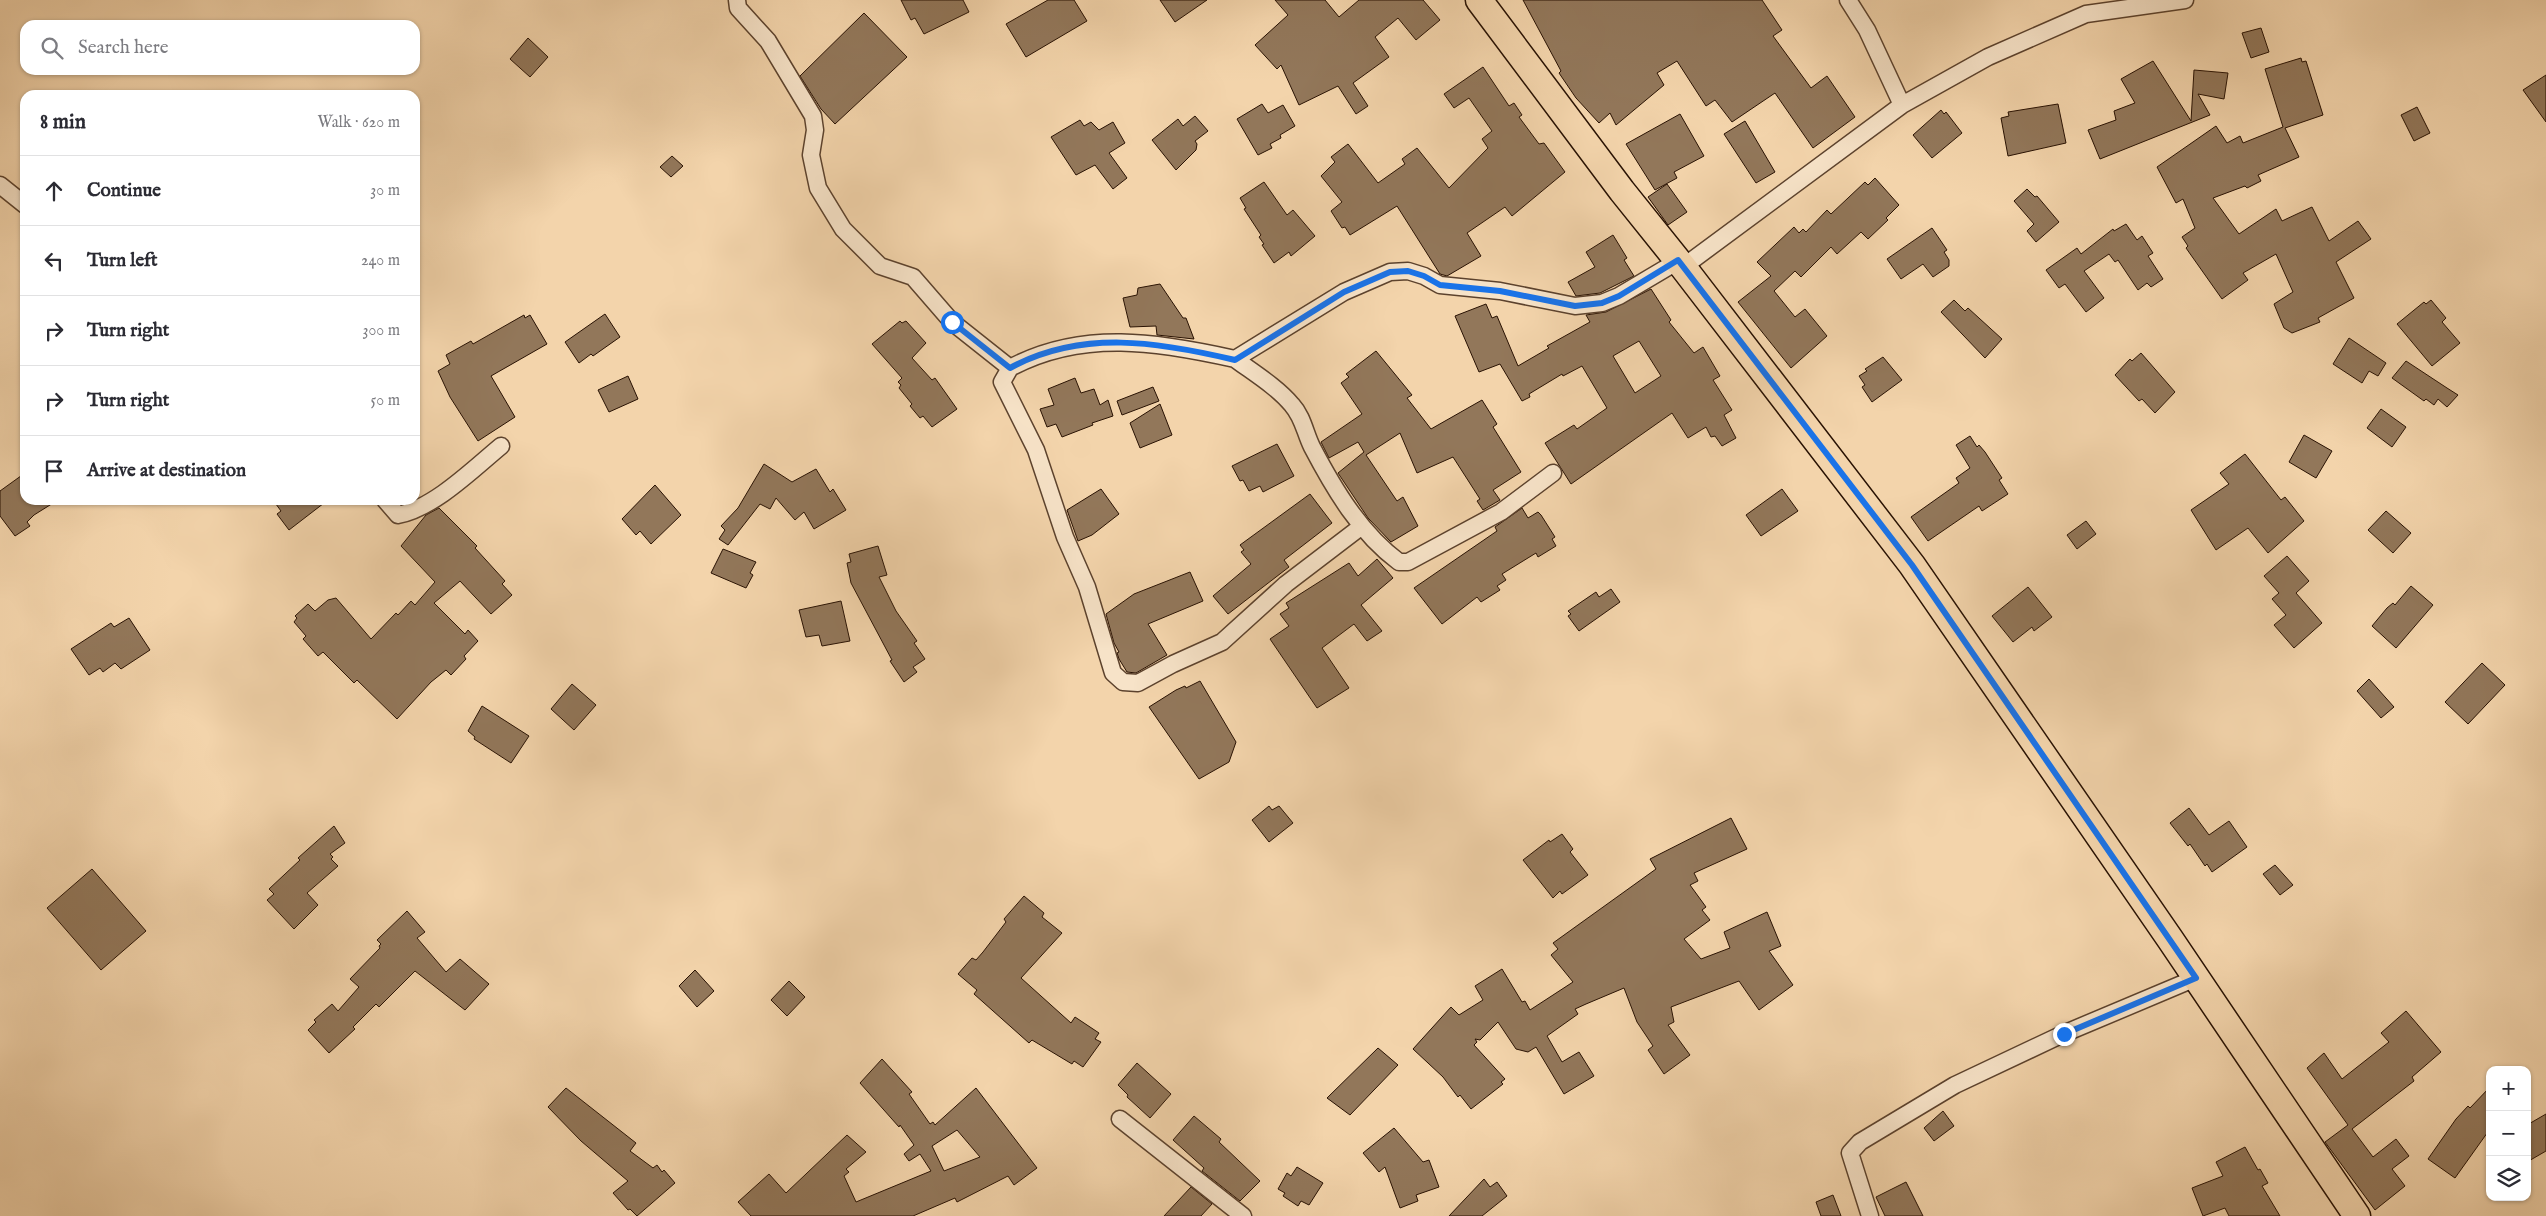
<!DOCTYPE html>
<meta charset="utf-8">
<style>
:root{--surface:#fff;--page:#f7f7f7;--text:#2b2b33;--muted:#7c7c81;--line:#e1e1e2}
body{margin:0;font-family:"IM FELL English",serif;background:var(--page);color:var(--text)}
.controls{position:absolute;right:15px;bottom:15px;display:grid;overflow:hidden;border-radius:10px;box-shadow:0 1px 4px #0004}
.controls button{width:45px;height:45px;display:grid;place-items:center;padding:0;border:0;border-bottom:1px solid var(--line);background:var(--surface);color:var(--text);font:25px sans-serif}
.stop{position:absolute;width:15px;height:15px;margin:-11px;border:4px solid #1a73e8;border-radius:50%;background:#fff}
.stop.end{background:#1a73e8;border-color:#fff;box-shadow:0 1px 5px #0008}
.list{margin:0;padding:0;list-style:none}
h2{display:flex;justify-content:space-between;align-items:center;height:65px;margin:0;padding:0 20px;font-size:21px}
h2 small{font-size:16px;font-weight:400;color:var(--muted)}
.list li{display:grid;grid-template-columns:32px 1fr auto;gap:15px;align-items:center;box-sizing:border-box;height:70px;padding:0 20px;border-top:1px solid var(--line)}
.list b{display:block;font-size:19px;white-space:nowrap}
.list em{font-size:16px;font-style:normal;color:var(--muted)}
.icon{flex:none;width:28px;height:28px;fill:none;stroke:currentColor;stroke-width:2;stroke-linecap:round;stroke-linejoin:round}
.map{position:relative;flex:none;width:2546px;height:1216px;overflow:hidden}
.search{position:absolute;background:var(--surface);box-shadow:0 1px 4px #0004;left:20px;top:20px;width:400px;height:55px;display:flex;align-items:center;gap:12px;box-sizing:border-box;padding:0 18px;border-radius:15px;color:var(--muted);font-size:19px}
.panel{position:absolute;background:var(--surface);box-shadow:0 1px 4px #0004;left:20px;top:90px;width:400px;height:415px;border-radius:15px}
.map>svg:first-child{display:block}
</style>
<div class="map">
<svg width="2546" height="1216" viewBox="0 0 2546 1216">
<rect width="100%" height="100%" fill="#f3d4ab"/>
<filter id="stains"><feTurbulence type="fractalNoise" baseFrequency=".004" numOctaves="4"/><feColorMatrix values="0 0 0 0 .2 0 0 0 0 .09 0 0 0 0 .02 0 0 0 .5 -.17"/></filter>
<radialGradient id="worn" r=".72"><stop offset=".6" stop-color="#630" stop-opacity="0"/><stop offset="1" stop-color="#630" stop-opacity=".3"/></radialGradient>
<path fill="#92775a" stroke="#291203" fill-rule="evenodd" d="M901,0H963L969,12L924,34L915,18L911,20Z
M1048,0H1074L1087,21L1026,57L1006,24Z
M1160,0H1207L1175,22Z
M1275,0H1325L1339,17L1359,0H1423L1440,20L1416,40L1398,18L1375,37L1389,57L1353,83L1368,106L1356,114L1338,86L1299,105L1281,65L1277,69L1255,45L1288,15Z
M1523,0H1762L1782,30L1773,36L1811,88L1827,76L1855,117L1813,148L1775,93L1732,122L1715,100L1706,106L1677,61L1657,73L1664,85L1616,125L1610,113L1599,123L1576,98L1559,73L1561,71Z
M864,13L907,57L835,124L821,109L800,76Z
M2261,28L2269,52L2251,58L2242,33Z
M528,38L548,57L530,77L510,59Z
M2301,58L2302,62L2306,61L2323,115L2285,128L2299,157L2258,175L2261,181L2247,188L2245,186L2213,198L2239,234L2276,209L2282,221L2312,207L2329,241L2358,221L2371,239L2336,262L2354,298L2318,318L2320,322L2292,333L2284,328L2274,304L2293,292L2276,254L2243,273L2248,280L2222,299L2186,248L2188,246L2182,237L2195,228L2183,199L2176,203L2157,167L2216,126L2227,143L2240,136L2243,143L2283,127L2265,69Z
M2153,61L2191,121L2194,70L2228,73L2224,99L2198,94L2210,115L2100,159L2088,130L2116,120L2114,111L2135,103L2121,79Z
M1483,67L1509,106L1514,103L1522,115L1519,117L1539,144L1544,143L1565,172L1512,216L1505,207L1467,233L1481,256L1447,276L1440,274L1397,206L1350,235L1345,227L1342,228L1331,211L1342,202L1321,176L1335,162L1331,157L1348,144L1378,183L1405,164L1402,159L1417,148L1449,188L1488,148L1482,139L1492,131L1469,98L1454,108L1444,94Z
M2546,75V122L2523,90Z
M1262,104L1268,113L1283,105L1295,126L1280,135L1281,138L1270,144L1272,148L1258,155L1237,119Z
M2058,104L2066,143L2008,156L2001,118L2009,116L2008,112Z
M2417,107L2430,133L2414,141L2401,115Z
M1941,110L1944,114L1946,112L1962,133L1932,158L1913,135Z
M1680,114L1704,156L1674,172L1677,178L1655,190L1626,144Z
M1195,116L1208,131L1195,141L1197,144L1196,150L1176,170L1152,140L1178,119L1183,126Z
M1080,120L1084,126L1091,122L1099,130L1113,122L1125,143L1109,153L1127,178L1113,189L1095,165L1076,175L1051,137Z
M1745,121L1775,172L1756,183L1724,134Z
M672,156L683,166L671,177L660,167Z
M1875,178L1899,205L1886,218L1888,220L1868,239L1861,232L1837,254L1831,247L1801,277L1795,271L1774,291L1795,317L1805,309L1827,336L1791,368L1738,302L1771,276L1757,262L1794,227L1799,233L1803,229L1806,232L1827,210L1831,214L1865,182L1868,185Z
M1264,182L1287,215L1293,210L1315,236L1291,256L1289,252L1274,263L1262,245L1264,244L1259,237L1261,235L1244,209L1246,208L1240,198Z
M1667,184L1687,212L1668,225L1648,197Z
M2027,189L2035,197L2037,196L2059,222L2036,242L2027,231L2034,224L2014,201Z
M2126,224L2137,240L2142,236L2153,253L2148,256L2163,279L2151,287L2147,283L2138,290L2118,260L2115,262L2109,254L2084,271L2104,298L2086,312L2065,284L2059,288L2046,270L2077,248L2081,254L2113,229L2114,231Z
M1932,228L1947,250L1944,252L1949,260V266L1933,277L1923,264L1901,279L1887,259Z
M1613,235L1627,258L1624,260L1634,276L1600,293L1576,296L1568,282L1595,267L1586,252Z
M1160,284L1183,318H1186L1194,339L1157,335L1156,326L1130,327L1123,298L1137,295L1138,288Z
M1651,289L1671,320L1669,322L1694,353L1703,347L1720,376L1713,380L1732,410L1724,415L1736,438L1722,446L1715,436L1711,437L1706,427L1688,438L1672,413L1571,484L1545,443L1574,425L1577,429L1607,408L1582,366L1563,376L1562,374L1529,394L1530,397L1522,401L1500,364L1479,372L1455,316L1486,304L1492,318L1497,316L1518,366L1549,348L1547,346L1590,322L1586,315L1606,312ZM1639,341L1661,376L1635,393L1613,356Z
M1954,300L1965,311L1968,308L2002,339L1985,358L1941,312Z
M2431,300L2446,318L2442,322L2460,343L2432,366L2397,324L2424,302L2426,304Z
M605,314L620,337L593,356L591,354L579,363L565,342Z
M524,315L525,318L530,315L547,344L491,376L515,417L478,441L450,397L438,371L450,364L446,355L471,341L473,344Z
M900,321L902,323L906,321L926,343L912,358L932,380L935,378L957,409L932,427L923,416L920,418L910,406L912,404L899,388L901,385L898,382L902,378L872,344Z
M2349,338L2386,363L2378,376L2369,371L2362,383L2333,364Z
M1376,351L1412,395L1407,398L1431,429L1482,400L1497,424L1493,427L1521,472L1493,490L1500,500L1483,510L1477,501L1480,499L1453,457L1417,473L1400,433L1366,455L1397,501L1403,497L1418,526L1391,542L1368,518L1338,473L1364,452L1358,442L1329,458L1321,442L1362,414L1341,383L1349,377L1346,374Z
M2141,353L2175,392L2155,413L2142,399L2139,401L2115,375L2130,359L2132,361Z
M1883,357L1902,380L1872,402L1862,387L1865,385L1859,376L1867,371L1865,369Z
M2406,361L2447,388L2458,395L2447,407L2438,399L2434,405L2426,399L2424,401L2392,378Z
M628,376L638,399L609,412L598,390Z
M1075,378L1081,393L1094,389L1100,405L1108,400L1113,416L1092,423L1093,425L1062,437L1056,424L1047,427L1040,409L1054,405L1048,389Z
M1153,387L1159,401L1122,415L1117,401Z
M1160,404L1172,435L1140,448L1130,423Z
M2381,409L2406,427L2392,447L2367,428Z
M2304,435L2332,451L2316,478L2289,462Z
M1970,436L1977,447L1979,445L1985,452L2002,478L1999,480L2008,494L1982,511L1979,506L1928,541L1911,517L1959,483L1956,478L1970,468L1956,445Z
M1277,444L1294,476L1263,492L1260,486L1249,491L1243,480L1240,481L1232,466Z
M2245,454L2281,500L2285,497L2304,521L2268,553L2248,528L2216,550L2191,510L2229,484L2220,473Z
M764,464L792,482L816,469L830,492L833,489L846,510L814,529L804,512L795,520L776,498L770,509L760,504L728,545L719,539L725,530L721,526L738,508Z
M25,473V500H58L34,515L27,522L30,526L15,536L0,516V491Z
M655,485L681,515L651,544L640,531L636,535L622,519Z
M1101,489L1119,514L1092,535L1078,541L1067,510Z
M1782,489L1798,511L1761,536L1746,515Z
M1310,494L1332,523L1284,560L1289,567L1228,614L1213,596L1251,564L1241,552L1244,550L1240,545Z
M273,500H328L289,530L277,514L281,511Z
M439,508L477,546L475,548L505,581L502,584L512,595L491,614L460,581L434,603L465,634L468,630L478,641L464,656L466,659L451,675L446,670L431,682L397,719L357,680L354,683L323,652L318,656L303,639L306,636L294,622L297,618L295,616L308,604L315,611L328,600L336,598L371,639L396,613L398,615L411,601L415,605L435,582L401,546L426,515Z
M1522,508L1528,518L1538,512L1541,515L1555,537L1552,539L1556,546L1538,557L1536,553L1502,574L1506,580L1497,586L1500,590L1481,602L1477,597L1442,624L1414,588L1497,531L1495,527Z
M2386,511L2411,533L2393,553L2368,530Z
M2086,521L2096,534L2077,549L2067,535Z
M878,546L887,575L879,577L896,611L917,641L914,643L925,659L913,667L917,672L904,682L890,661L892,660L851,583L847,563L851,562L849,554Z
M723,549L756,562L750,573L753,575L746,588L711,573Z
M2287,556L2309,581L2296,593L2322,623L2294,648L2274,625L2286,615L2272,599L2279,593L2264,576Z
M1377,559L1393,578L1361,605L1382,631L1367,641L1354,624L1322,648L1349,688L1317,708L1270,639L1289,626L1280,614L1289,608L1286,603L1349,563L1358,576Z
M1190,572L1203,601L1148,624L1167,655L1136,673L1127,672L1119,659L1117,653L1119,652L1114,643L1106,614L1134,594Z
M2411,586L2433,605L2396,648L2372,626L2387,608L2393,603L2395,605Z
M2028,587L2052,617L2034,631L2032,627L2013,642L1992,616Z
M1611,589L1620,602L1579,631L1568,616L1571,614L1568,611L1596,592L1599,597Z
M841,601L850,641L822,646L819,635L806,637L799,610Z
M129,618L150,650L121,669L115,663L103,672L100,668L89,675L71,649L111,623L114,627Z
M2482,663L2505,685L2468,724L2445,702Z
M2369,679L2394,707L2381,718L2357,691Z
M1200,681L1236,742L1229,762L1199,779L1149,707L1176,690L1185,686L1186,688Z
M572,684L596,705L574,730L551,709Z
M482,706L529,736L511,763L474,739L475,737L468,731Z
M1269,806L1272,810L1279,806L1293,823L1269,842L1252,820Z
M2189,808L2209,835L2229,821L2247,847L2212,872L2207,864L2205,866L2190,844L2188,846L2170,823Z
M1731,818L1747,849L1694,873L1698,881L1690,885L1706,907L1702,910L1710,920L1684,939L1701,959L1730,948L1724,932L1767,912L1781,946L1769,951L1793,985L1759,1010L1739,981L1671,1007L1674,1022L1668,1025L1690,1055L1664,1074L1648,1050L1653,1046L1637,1022L1624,988L1586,1004L1575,1009L1578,1014L1547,1036L1562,1062L1579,1052L1594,1076L1564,1094L1536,1047L1528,1052L1516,1049L1498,1022L1480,1040L1475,1039L1477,1042L1474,1045L1505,1079L1501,1082L1503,1084L1471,1109L1460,1095L1458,1097L1443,1077L1413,1049L1451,1007L1459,1015L1483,1000L1475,986L1502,969L1522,1002L1525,1001L1530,1010L1573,982L1551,955L1558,949L1553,943L1656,869L1650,859Z
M334,826L345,843L330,854L333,857L331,859L338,866L307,893L318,905L294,929L267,900L274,894L269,889L300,860L298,858Z
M1562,834L1573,849L1570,852L1588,875L1562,894L1560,891L1553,898L1523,860L1549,840L1550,842Z
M2275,865L2293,885L2280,895L2263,874Z
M92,869L146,931L101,970L47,908Z
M1024,896L1044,913L1042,917L1062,933L1021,978L1071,1023L1075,1017L1099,1033L1095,1039L1101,1042L1083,1067L1074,1061L1072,1064L1032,1040L1029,1043L974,994L977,990L958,974L972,958L976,960L983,952L1006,922L1004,919Z
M407,911L425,932L417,938L446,972L460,959L489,984L465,1010L415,971L379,1007L376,1004L353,1027L355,1029L329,1053L308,1030L316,1022L314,1020L332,1004L338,1011L359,987L350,979L380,948L379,946L381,944L377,940Z
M695,970L714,991L697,1007L679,986Z
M789,981L805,997L787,1016L771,1000Z
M2406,1011L2441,1052L2412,1077L2414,1081L2352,1129L2373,1157L2396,1139L2409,1156L2392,1169L2405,1186L2375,1210L2325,1142L2348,1125L2307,1068L2324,1053L2342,1079L2389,1042L2381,1033Z
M1378,1048L1398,1065L1350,1115L1327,1098Z
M882,1059L912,1092L909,1094L930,1124L933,1122L935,1125L976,1088L1037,1168L1014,1185L1008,1176L957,1202L955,1198L913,1216H751L738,1202L769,1174L786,1193L847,1135L866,1152L846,1169L849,1172L844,1176L856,1202L931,1171L920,1154L909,1161L904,1154L914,1145L900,1125L899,1127L860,1083ZM957,1130L980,1157L944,1171L932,1146Z
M1137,1063L1171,1094L1150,1118L1127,1097L1128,1095L1118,1085Z
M2490,1087V1129L2455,1178L2428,1159L2456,1119L2468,1106L2470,1108Z
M566,1088L636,1143L630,1151L653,1168L657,1165L662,1172L664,1170L675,1183L637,1216L630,1209L628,1210L613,1193L628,1181L581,1141L548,1107Z
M1943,1111L1954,1126L1934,1141L1924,1128Z
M2546,1114V1151L2527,1162V1125Z
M1194,1116L1221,1139L1219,1142L1260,1181L1240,1201L1202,1171L1204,1168L1173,1140Z
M1394,1128L1423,1162L1429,1160L1439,1187L1416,1195L1418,1201L1400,1208L1385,1167L1379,1172L1363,1153Z
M2245,1147L2258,1170L2260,1169L2268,1183L2262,1186L2280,1216H2229L2225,1208L2203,1216L2192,1188L2223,1176L2216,1162Z
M1297,1167L1323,1183L1309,1205L1301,1201L1298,1206L1283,1196L1285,1193L1278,1189L1287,1173L1291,1176Z
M1484,1179L1490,1187L1497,1182L1507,1196L1482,1216H1449Z
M1906,1182L1923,1216H1885L1876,1197Z
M1191,1187L1212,1204L1201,1216H1164Z
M1833,1195L1841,1216H1821L1816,1202Z"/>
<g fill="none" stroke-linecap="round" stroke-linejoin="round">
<g stroke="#5c422d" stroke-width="19">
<path id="minor" d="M737,0L738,8L768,41L813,116L815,130L811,155L818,188L843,229L880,266L913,277L952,322L1010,368C1082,329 1159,342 1235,359L1344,292L1390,272L1408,271L1424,276L1440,285L1500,291L1575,306L1602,303L1619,296L1678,261
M1848,0L1867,30L1902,105
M0,185L25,205
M1683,267L1902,105L1988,57L2086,14L2185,0
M1235,359C1254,373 1277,387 1292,405C1303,417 1305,433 1312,447C1334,489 1360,533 1399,562H1408L1501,512L1553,473
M1010,368L1002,382L1036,450L1065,537L1087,587L1113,673L1123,682L1138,683L1173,664L1222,642L1286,584L1362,526
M385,500L398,515C434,508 472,470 501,446
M1120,1119L1243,1216
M1870,1216L1850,1153L1860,1142L1955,1085L2063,1034L2196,978"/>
</g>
<g stroke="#291203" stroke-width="29">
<path id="primary" d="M1479,0L1622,191L1683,267L1912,565L2170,939L2357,1216"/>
</g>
<use href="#minor" stroke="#f7e3c8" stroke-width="16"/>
<use href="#primary" stroke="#f3d4ab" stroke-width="26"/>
</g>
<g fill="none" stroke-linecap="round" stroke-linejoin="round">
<path stroke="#1a73e8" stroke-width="6" d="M952,322L1010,368C1082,329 1159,342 1235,360L1344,292L1390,272L1408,271L1424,276L1440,285L1500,291L1575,306L1602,303L1619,296L1678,260L1912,565L2196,978L2064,1034"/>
</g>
<rect width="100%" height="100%" filter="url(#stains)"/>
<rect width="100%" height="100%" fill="url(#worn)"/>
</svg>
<div class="controls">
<button>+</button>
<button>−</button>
<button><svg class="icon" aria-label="layers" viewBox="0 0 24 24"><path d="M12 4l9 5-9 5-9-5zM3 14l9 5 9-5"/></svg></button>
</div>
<div class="stop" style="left:952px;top:322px"></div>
<div class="stop end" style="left:2064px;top:1034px"></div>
<div class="search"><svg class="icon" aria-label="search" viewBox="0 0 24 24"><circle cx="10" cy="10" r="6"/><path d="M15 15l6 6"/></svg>Search here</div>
<section class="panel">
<h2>8 min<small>Walk · 620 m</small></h2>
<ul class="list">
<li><svg class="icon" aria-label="ahead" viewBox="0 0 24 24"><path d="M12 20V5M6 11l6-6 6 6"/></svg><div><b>Continue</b></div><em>30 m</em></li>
<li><svg class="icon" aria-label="left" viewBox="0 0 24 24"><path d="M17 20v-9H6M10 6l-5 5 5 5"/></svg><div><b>Turn left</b></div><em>240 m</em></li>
<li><svg class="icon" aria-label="right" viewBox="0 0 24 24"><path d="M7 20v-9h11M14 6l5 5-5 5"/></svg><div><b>Turn right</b></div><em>300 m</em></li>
<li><svg class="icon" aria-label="right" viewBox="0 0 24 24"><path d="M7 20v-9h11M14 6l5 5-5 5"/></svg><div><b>Turn right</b></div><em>50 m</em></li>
<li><svg class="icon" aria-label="arrive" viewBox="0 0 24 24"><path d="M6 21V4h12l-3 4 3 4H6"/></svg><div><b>Arrive at destination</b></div></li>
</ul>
</section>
</div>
